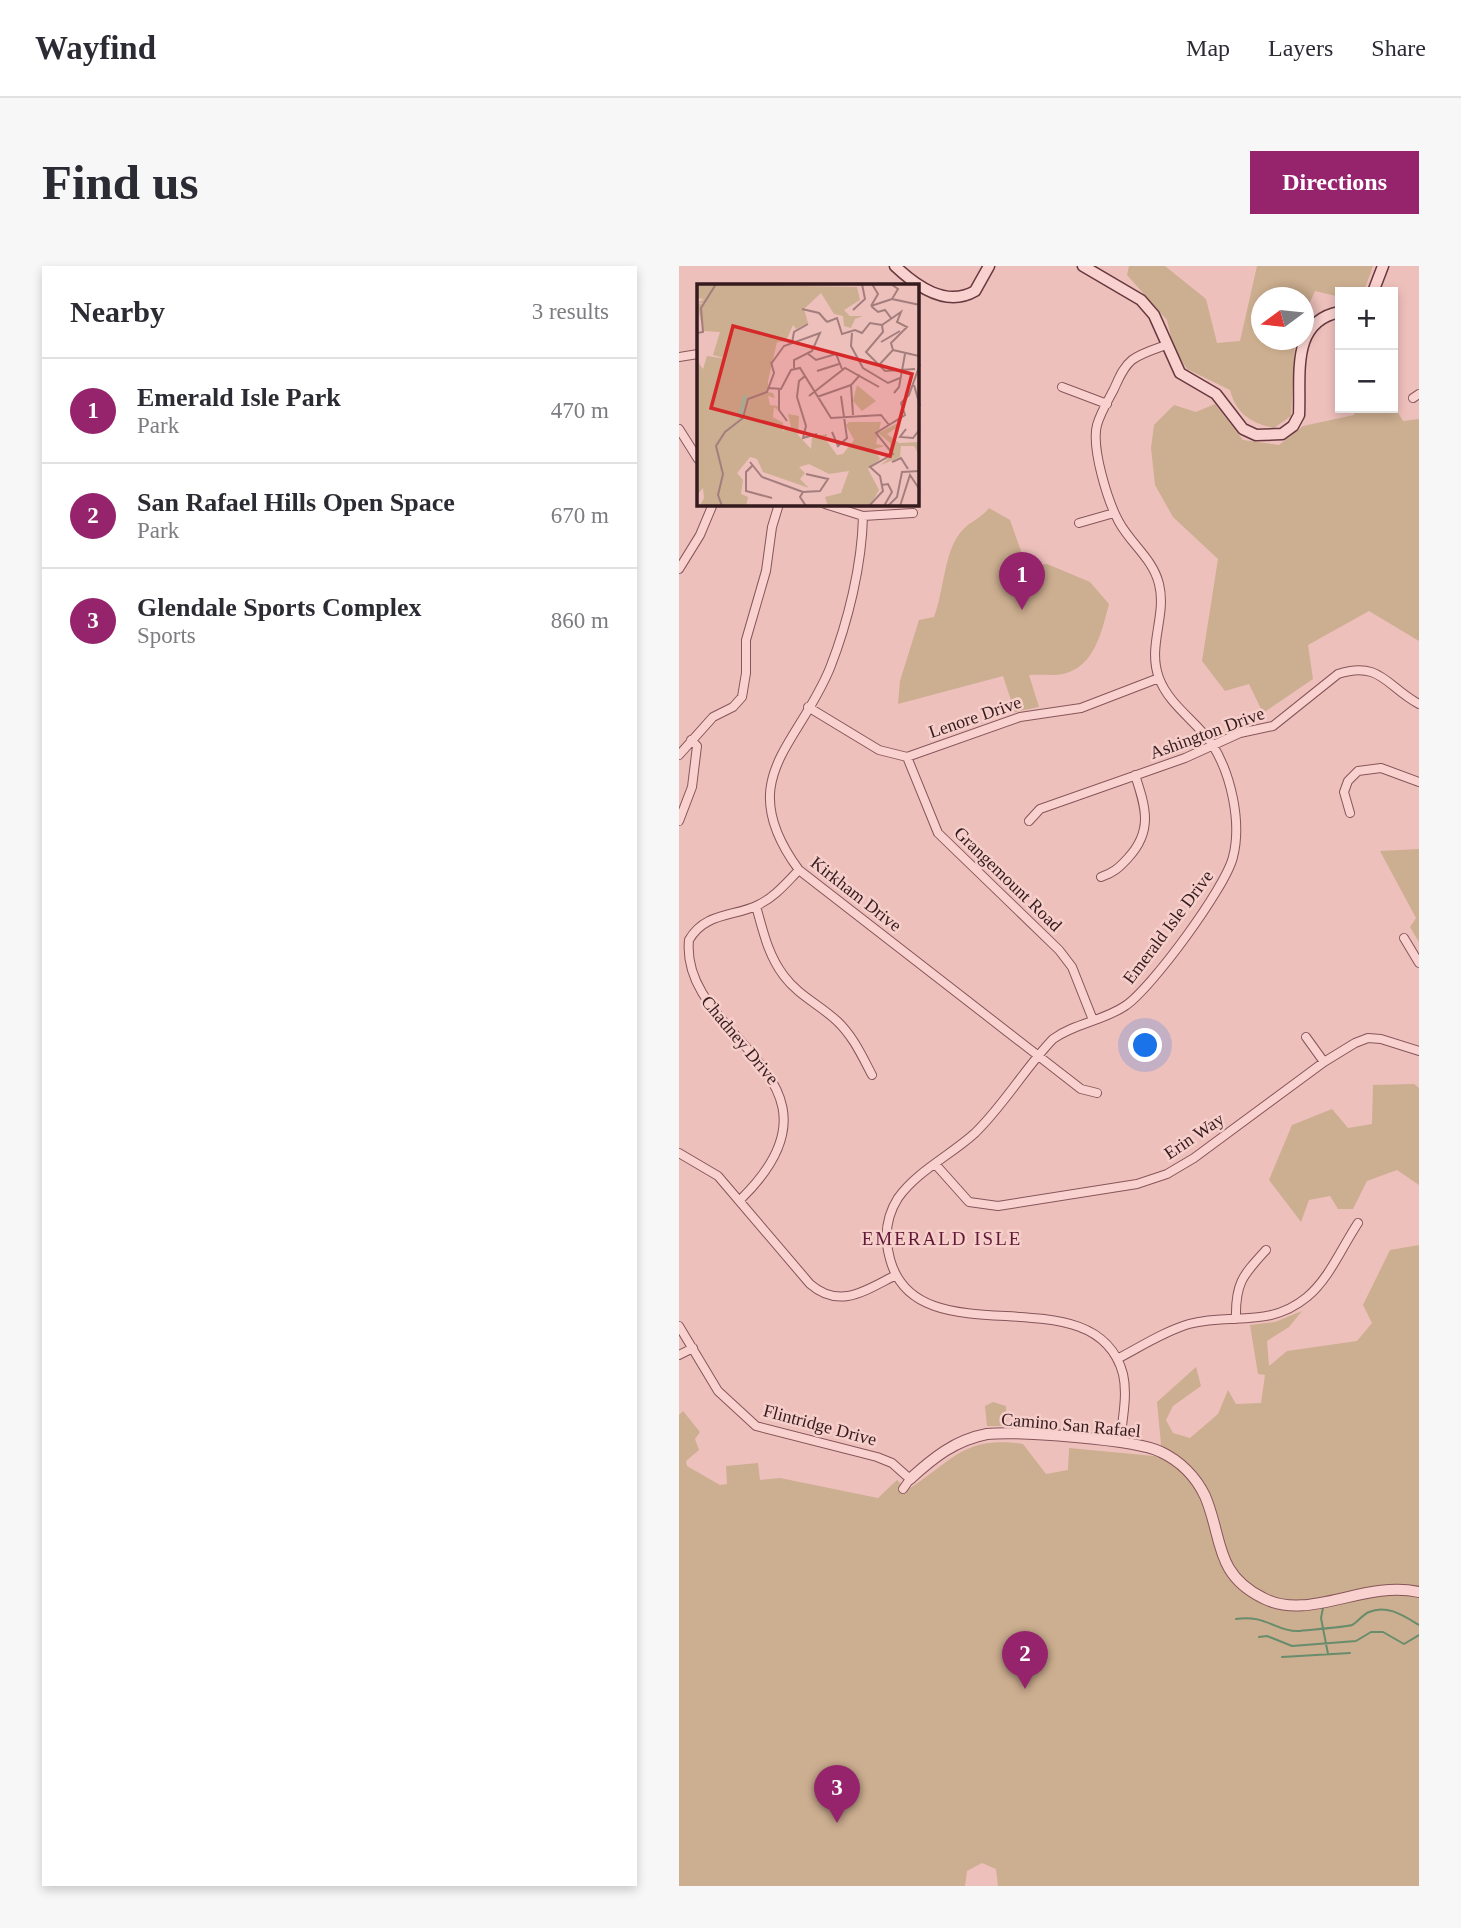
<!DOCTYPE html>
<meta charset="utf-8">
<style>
:root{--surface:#fff;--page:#f7f7f7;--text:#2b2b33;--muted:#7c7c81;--line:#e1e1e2;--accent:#96246c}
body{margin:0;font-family:"Times New Roman",serif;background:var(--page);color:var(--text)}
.controls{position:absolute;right:21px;top:21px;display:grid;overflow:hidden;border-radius:0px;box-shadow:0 4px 10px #0003}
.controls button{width:63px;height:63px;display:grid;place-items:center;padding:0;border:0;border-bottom:2px solid var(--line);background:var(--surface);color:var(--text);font:35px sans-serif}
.compass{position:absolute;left:572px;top:21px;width:63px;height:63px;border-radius:50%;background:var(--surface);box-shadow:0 4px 10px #0003;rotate:255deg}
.you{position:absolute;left:467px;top:780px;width:24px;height:24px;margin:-18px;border:5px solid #fff;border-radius:50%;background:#1a73e8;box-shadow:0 0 0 10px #1a73e833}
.badge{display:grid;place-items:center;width:46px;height:46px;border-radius:50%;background:var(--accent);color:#fff;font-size:23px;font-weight:700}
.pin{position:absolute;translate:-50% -58px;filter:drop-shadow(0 2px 4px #0008)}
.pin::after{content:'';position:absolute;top:37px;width:24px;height:21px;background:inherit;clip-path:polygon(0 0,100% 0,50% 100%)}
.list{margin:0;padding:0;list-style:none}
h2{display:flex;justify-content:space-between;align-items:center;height:91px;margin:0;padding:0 28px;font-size:30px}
h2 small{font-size:23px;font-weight:400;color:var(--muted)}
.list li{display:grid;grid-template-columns:46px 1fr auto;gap:21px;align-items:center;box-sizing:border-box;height:105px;padding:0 28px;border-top:2px solid var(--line)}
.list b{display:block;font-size:26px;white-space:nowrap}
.list p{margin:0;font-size:23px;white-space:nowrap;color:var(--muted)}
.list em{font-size:23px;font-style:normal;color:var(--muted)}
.map{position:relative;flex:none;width:740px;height:1620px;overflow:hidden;border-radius:0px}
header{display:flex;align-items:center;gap:42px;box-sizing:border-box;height:98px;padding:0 35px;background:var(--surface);border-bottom:2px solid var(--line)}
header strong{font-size:33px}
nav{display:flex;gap:38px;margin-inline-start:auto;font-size:24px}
.intro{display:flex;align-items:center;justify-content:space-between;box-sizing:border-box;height:168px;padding:0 42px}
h1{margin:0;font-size:49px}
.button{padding:18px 32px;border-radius:0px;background:var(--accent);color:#fff;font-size:24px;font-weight:700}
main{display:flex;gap:42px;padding:0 42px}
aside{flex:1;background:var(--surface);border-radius:0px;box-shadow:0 4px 10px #0003}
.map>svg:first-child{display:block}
</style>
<header>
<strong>Wayfind</strong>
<nav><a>Map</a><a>Layers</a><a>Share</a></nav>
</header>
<div class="intro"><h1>Find us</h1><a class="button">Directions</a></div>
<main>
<aside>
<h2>Nearby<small>3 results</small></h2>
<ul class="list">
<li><span class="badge">1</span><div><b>Emerald Isle Park</b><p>Park</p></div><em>470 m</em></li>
<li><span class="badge">2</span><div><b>San Rafael Hills Open Space</b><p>Park</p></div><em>670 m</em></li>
<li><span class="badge">3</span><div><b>Glendale Sports Complex</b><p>Sports</p></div><em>860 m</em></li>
</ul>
</aside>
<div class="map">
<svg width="740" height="1620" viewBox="0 0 740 1620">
<rect width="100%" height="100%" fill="#eec0bc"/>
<path fill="#ccae90" d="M450,0H486L527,33L538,77L561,75L578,0H694L685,25L661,26V31L636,25L625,50L624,32H582V74H616L612,150L595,162C571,157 557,147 551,124L508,103L495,83L488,54L448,9Z
M536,138L564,174L600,179L624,160L675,149V142H714V138L724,155L740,153V375L690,345L629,379L634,413L584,447L570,418L546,425L523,395L539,293L494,251L476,219L472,182L475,159L495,139L517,146Z
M310,242L331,254L347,299L368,298L411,316L430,338C423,364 416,401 384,408C373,410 361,408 350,409L360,441L336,446L324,410L219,438L221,415L240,354L255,351C265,325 265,287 281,267C289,256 303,252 310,242Z
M740,583V676L731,661L737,652L701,585Z
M735,818L740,822V919L718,904L688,915L674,943H659L651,930L630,934L622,956L590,914L613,859L653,843L669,862L693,858L694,819Z
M740,979V1620H319L317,1603L303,1597L288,1605L286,1620H0V1149L4,1145L21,1166L16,1173L20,1184L7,1195L8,1200L41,1219L48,1218L47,1200L79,1197L81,1214L101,1212L199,1232L218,1214L228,1224C273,1196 284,1169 344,1178L367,1208L389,1204L390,1182L475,1190L482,1178L478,1136L517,1101L522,1120L494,1140L487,1154L494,1167L511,1172L539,1148L549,1124L557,1138L582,1137L586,1109L579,1108L571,1059L596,1056L623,1045L610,1061L588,1075L590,1100L608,1085L678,1075L693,1057L684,1039L711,984Z
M314,1136L327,1140L328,1160H308L306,1140Z"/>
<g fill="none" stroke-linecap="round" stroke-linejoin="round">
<path stroke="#688d6c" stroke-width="2" d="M644,1342L642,1352L649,1388
M557,1353C586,1348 598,1366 619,1365C627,1364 668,1361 673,1359C679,1356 683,1349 690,1346C708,1338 725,1350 740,1359
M580,1371L588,1370L613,1380L677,1375L692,1366H704L725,1378L740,1369
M603,1391L671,1387"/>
<g stroke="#86555a" stroke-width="10">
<path id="minor" d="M0,91L19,88
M383,121L428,138
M734,132L740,128
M0,163L19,193
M146,238L184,250L234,247
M184,250C183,299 169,356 151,402C118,482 53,513 120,604L402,823L418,827
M400,257L435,247
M0,303L21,269L34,238
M129,441L200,484L228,491L341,451L402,442L480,412
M0,489L34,451L54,441L63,431L67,407V374L87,305L93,261L100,238
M228,491L259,567L380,684L393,701L414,754
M671,547L665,526L669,515L679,505L702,502L740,516
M0,555L13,521L18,480L12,474
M350,555L361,543L506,492L561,467L594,460L659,408C701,394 708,421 740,438
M422,611C434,607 440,602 449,592C474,565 467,542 456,509
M77,640C84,665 89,689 105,710C119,729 141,739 158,755C174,770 183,790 193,809
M725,672L740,697
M627,771L645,796
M0,887L39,910L131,1018C161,1044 187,1024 217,1009
M257,899L290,936L319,940L458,918L488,908L515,892L645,796L676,777L689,772L702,773L740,785
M62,933C186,811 0,773 10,674C26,646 55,651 79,639C96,631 107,617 120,604
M557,1053C556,1017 564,1009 587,984
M0,1060L39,1125L77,1160L198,1191L213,1197L231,1213L224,1223
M0,1089L14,1082
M438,1093C461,1081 486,1065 510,1058C553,1046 589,1063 628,1031C650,1013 663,981 679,957
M441,1176C443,1155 449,1129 444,1108C416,1004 238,1096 211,993C205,972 207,951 219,932C238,905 272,889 296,867C325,839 346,802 374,773C396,757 424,755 446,740C472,723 547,621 554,591C563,556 552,508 533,478C517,455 490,439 480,412C468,380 488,350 480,318C474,293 452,278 440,256C429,236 412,182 418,159C421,148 428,136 434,125C439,115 443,102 453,94C462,87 476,83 487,79"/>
</g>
<g stroke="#86555a" stroke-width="12">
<path id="tertiary" d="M231,1213C254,1192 276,1174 308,1168C337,1165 457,1173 482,1186C501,1195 517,1211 526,1230C544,1272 535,1308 584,1332C630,1356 684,1314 740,1326"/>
</g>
<g stroke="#67393f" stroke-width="13">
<path id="secondary" d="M216,0C237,20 267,42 296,25L310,0
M404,0L462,34L475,49L501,107L537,128L564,163L577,169L603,168L614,160L620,149C622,110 611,55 661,46
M694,26L704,0"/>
</g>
<use href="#minor" stroke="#f9d2cf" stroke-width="8"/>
<use href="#tertiary" stroke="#f9d2cf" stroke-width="10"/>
<use href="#secondary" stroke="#f9d2cf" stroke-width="10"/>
</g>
<g text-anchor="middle" stroke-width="5" stroke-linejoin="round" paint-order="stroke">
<g font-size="18" fill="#351b1e" stroke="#f6cfcb">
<text transform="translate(296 451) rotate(-19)" y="6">Lenore Drive</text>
<text transform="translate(528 467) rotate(-20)" y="6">Ashington Drive</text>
<text transform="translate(329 613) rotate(44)" y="6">Grangemount Road</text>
<text transform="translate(177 628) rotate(38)" y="6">Kirkham Drive</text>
<text transform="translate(489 661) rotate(-53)" y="6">Emerald Isle Drive</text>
<text transform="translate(61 774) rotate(50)" y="6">Chadney Drive</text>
<text transform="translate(515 870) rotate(-34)" y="6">Erin Way</text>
<text transform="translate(141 1159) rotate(15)" y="6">Flintridge Drive</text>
<text transform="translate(392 1159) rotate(5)" y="6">Camino San Rafael</text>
</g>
<g font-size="19" letter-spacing="2" fill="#621937" stroke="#f6cfcb">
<text x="263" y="979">EMERALD ISLE</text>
</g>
</g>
<g transform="translate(18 18)">
<rect width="222" height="222" fill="#eec0bc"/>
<path d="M0,0L160,3L163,16L147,26L153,32H166L158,35L154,44L147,42L146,32L137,30L124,9L107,25L111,39L99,45L96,41L89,57L80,58L71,97V108L76,109L78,114L71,112L73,121L81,122L80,126L77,123L76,133L86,139V147L94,143L91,130L102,132L101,151L114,165L115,153L130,150L129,156L140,171L146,170L157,156L149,141L152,138H184L179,160L188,162L177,165L183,175L171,185L182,206L174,220L131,222L128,213L144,209L152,187L132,190L112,180L102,183L108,189L103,195L112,204L66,188L60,175L53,173L40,189L46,196L44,210L51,213L49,222H3L7,214L6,204L0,211V77L6,85L10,72L30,75L16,71L23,48L6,47L0,20L11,19H0L7,15L0,14ZM160,101L179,117L165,127L156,117ZM201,139L204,141L190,150L202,159L222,158V171L217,162H204L203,173L184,181L193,173V159L181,149Z" fill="#ccae90"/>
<path fill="none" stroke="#a0bfa2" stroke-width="3.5" d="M42,132L49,111M43,135L47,113"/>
<path fill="none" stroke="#a47e7d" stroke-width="2" d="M194,0L201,5L195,15L223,21M174,22L181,28L188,26L194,34M174,22L181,10L175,0M174,22L195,15M105,25L122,29L130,38M156,26L168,15L165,0M0,32V63M130,38L140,34L145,50L158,46L165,49L173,39L185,41M185,41L186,48L169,68L188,87L218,85M0,49L6,48L4,24L19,0M155,49L154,62L166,84L191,99L203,94M184,58L203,47M95,59L97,48L111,40M196,66L222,72M110,69L119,76L139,70L145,85M74,80L87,62L123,49L115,67L97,76V84M182,81L196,66L194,59L210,43L200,38L204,28L185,41M120,87L142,80M108,92L102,97L100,113L109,142L106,154L120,150M217,101L223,122M72,104L84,105L94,86L103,84L134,134L184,131L192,141M82,106V126L90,137M197,109L202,103L208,70M112,112L148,84L182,103M120,113L154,101M156,131L154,101L163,91M209,145L203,153L216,154L223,145M135,148L141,162L150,154L144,112M53,178L65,193L106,208M195,178L204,174L211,185M55,182L49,188V207L75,214M185,201L191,200L195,208L187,222M25,222L21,211L26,190L19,162L28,148L46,134L51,115L70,108L77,89L74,78M109,222L103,213L106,208L123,207L131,195L109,190M172,222L186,207L183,192L173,183L196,170L179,149L208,131L204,119L212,111L223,80M191,222L200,213L205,188L223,187M203,222L213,191L223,206"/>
<path fill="#d62828" fill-opacity="0.15" stroke="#d62828" stroke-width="3.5" d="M36,42L215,90L193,172L14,124Z"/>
<rect width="222" height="222" fill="none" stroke="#351b1e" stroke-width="3.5"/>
</g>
</svg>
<div class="controls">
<button>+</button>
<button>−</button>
</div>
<svg class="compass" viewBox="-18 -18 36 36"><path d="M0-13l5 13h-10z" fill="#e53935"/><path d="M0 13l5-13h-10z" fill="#7c7c81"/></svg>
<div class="you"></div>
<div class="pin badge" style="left:343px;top:344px">1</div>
<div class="pin badge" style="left:346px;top:1423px">2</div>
<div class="pin badge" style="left:158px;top:1557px">3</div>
</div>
</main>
